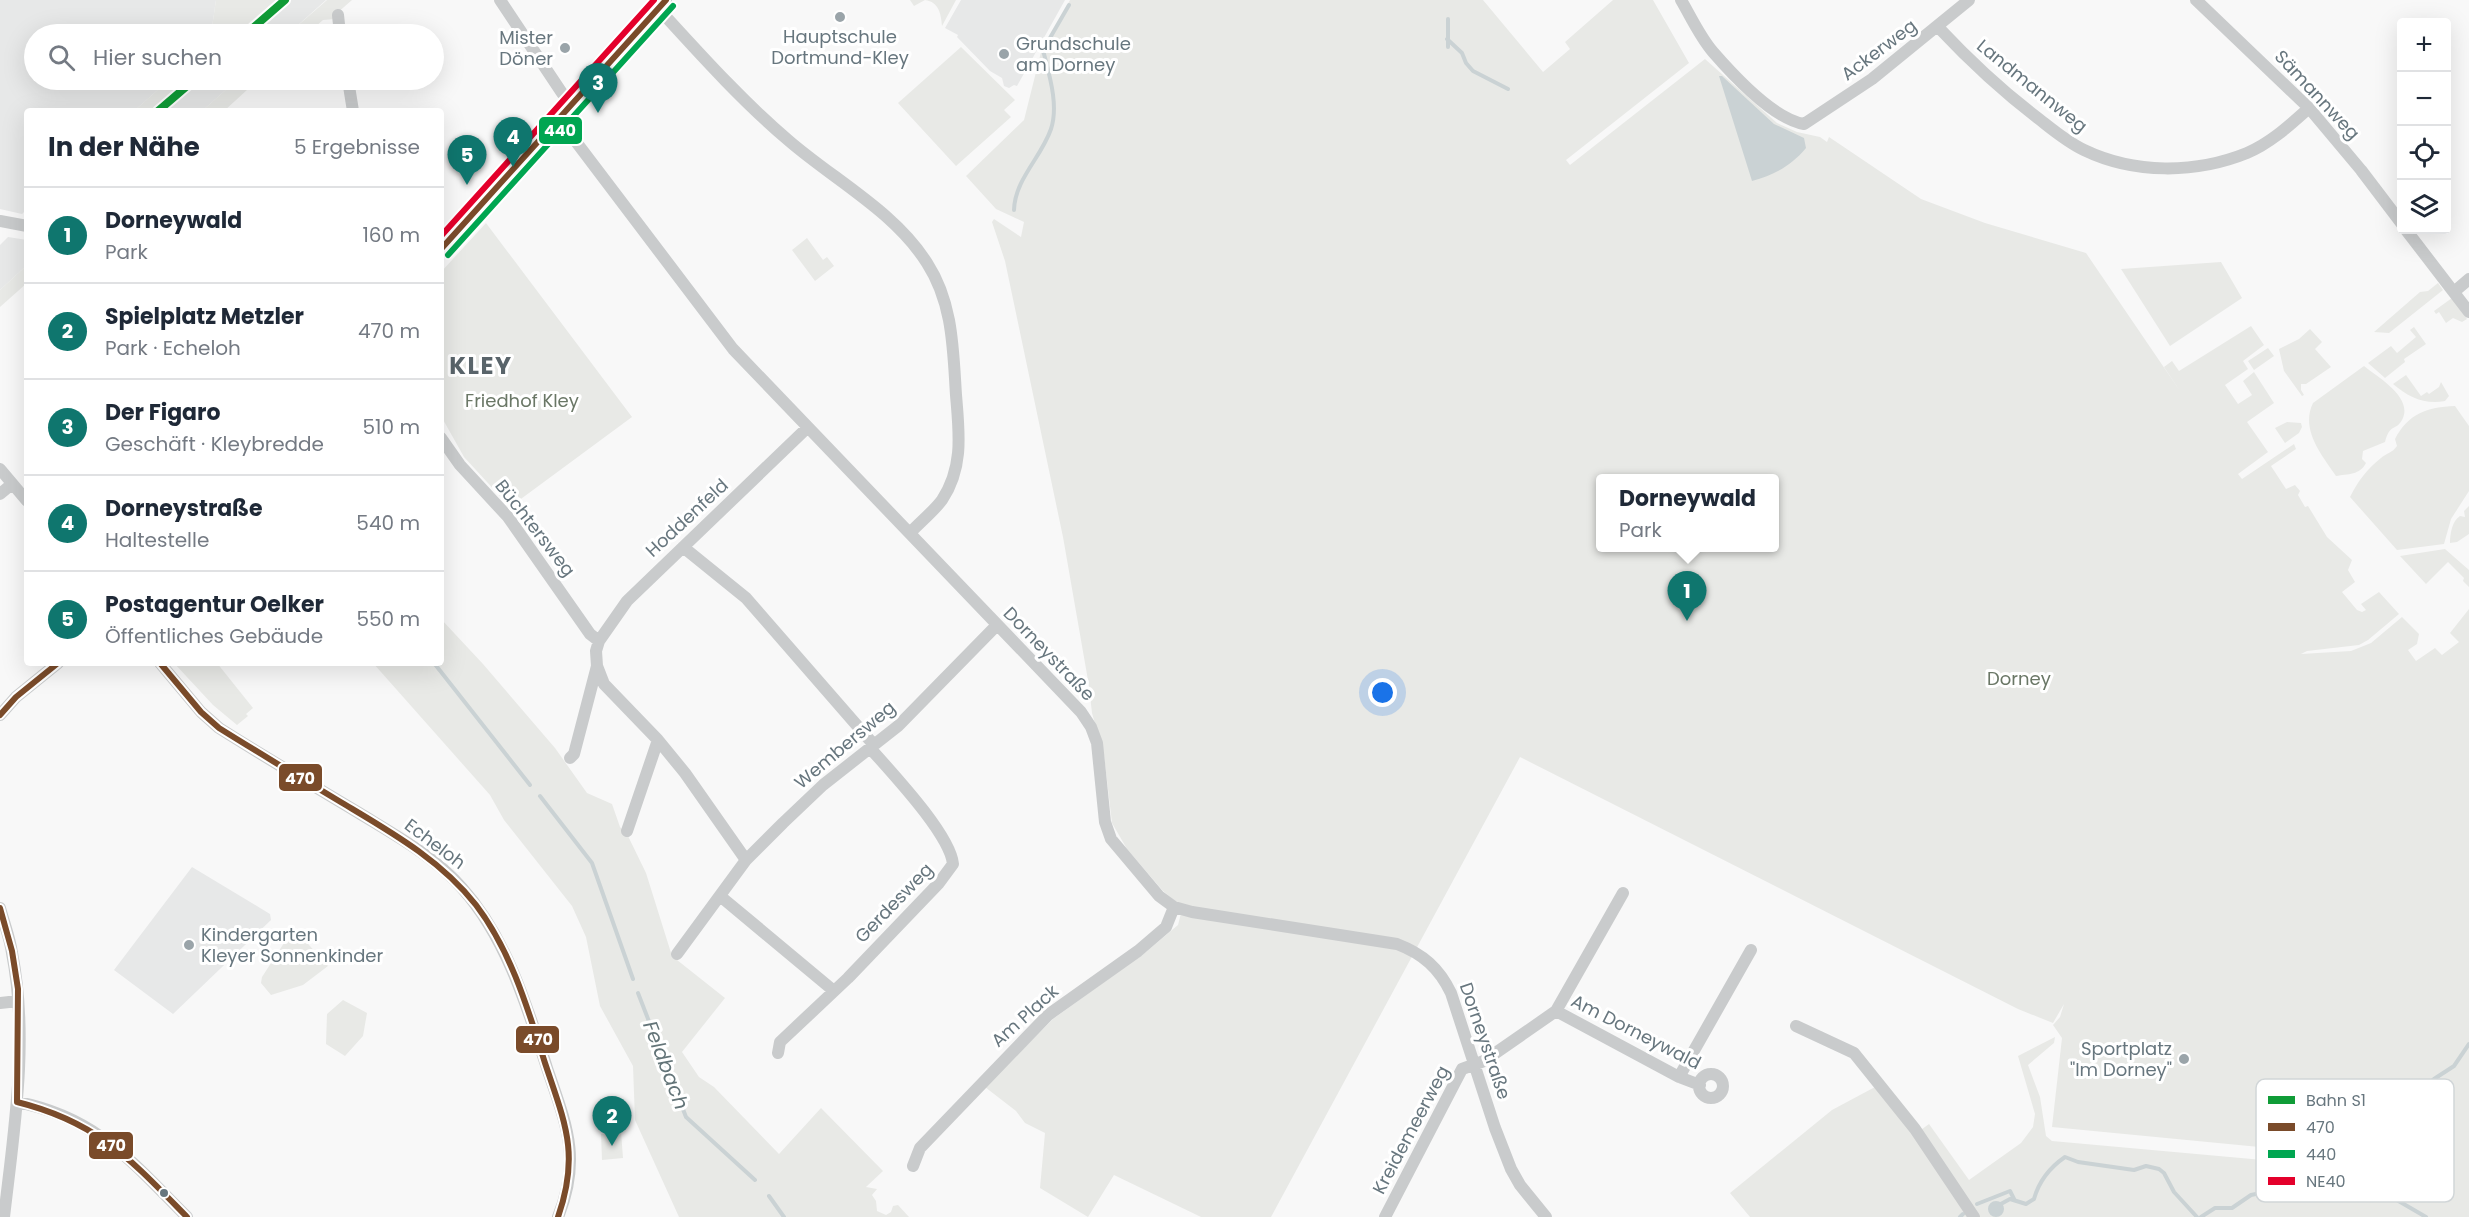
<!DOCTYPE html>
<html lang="de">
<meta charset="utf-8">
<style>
:root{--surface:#fff;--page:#f6f6f7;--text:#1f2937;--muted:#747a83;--line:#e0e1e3;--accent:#0f766e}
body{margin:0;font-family:Poppins,sans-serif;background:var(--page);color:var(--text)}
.controls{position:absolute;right:18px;top:18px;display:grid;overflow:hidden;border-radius:6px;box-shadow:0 6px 24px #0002}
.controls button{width:54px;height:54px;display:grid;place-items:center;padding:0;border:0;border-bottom:2px solid var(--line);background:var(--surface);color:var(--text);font:30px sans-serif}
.you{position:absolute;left:1383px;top:693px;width:21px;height:21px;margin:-15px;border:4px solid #fff;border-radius:50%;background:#1a73e8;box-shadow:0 0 0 9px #1a73e833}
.badge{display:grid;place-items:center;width:39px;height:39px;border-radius:50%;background:var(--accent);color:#fff;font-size:20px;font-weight:700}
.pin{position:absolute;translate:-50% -50px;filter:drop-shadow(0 2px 3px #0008)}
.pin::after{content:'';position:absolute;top:32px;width:21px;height:18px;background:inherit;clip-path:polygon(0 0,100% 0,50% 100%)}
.popup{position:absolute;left:1596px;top:474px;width:183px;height:78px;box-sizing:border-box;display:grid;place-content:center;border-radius:6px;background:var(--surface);filter:drop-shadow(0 2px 4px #0005);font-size:20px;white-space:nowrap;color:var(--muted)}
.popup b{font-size:22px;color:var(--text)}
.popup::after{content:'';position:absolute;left:50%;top:100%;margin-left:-12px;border:12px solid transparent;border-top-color:var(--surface)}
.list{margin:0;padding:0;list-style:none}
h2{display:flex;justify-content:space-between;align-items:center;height:78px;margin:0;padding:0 24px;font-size:26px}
h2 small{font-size:20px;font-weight:400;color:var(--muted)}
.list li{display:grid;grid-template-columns:39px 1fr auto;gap:18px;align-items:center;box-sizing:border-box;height:96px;padding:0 24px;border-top:2px solid var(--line)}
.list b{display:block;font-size:22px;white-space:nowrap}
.list p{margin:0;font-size:20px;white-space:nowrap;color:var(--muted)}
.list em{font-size:20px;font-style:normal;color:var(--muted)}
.icon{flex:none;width:33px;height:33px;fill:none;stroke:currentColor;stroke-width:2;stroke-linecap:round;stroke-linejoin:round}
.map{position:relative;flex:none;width:2469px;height:1217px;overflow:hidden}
.search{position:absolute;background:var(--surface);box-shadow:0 6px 24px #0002;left:24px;top:24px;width:420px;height:66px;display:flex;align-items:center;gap:15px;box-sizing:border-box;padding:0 21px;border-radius:33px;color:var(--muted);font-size:22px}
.panel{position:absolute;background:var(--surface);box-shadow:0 6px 24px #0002;left:24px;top:108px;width:420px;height:558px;border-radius:6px}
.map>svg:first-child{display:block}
</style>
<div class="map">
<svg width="2469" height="1217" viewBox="0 0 2469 1217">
<rect width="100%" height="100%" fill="#f8f8f8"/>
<path fill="#e7e8e8" d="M0,0H216L211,34H34V80H169L134,111H27V209L22,214L0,209Z
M276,0H326L288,34H236Z
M961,0H1065L1017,86L1014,85L1009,88L1004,86L1002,78L990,71L957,37L958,35L945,28Z
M185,80H237L202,111H150Z
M8,237L27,240V265L0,290V245Z
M192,867L270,914L271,920L173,1014L114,970Z"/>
<path fill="#e8e9e6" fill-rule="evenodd" d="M216,0H276L236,34H211Z
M327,0H352L336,14L335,19L323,20L307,34H288Z
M910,0H956L942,26C941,14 939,2 925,0L914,6Z
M1070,0H1483L1543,72L1570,49L1565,42L1613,0H1653L1689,63L1566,160L1570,165L1705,59L1777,123L1797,132L1820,137L1827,142L1829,137L1921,199L1985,223L2086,253L2180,391L2164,367L2172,361L2179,371L2251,326L2264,345L2243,361L2248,369L2225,385L2238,404L2252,395L2243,381L2254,372L2274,403L2247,422L2268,452L2238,474L2242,479L2294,444L2296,449L2271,466L2286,489L2295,485L2300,491L2298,495L2305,507L2308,506L2327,537L2352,560L2348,570L2355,582L2342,592L2357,610L2362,612L2366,610L2361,604L2379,592L2399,614L2368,640L2359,645L2307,651L2301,654L2351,651L2371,643L2402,617L2419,634L2417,644L2408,650L2416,661L2435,648L2442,655L2459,642L2450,633L2469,609V1217H1750L1730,1193L1832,1110L1875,1087L1914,1135L1929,1124L1969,1180L2021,1143L2033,1127L2035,1114L2018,1056L2055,1037L2054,1043L2028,1065L2040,1097L2046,1136L2052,1141L2306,1164L2324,1173L2329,1166L2300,1151L2052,1127L2062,1038L2053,1025L2060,1017L2064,1004L2053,1023L2018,1009L1520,757L1271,1217H1201L1114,1175L1088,1217L1040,1188L1045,1133L1025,1123L1016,1111L985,1087L1053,1019L1147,951L1178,925L1183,905L1175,901L1163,891L1127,849L1112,823L1104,755L1092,713L1089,686L1063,537L1005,261L992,222L994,219L1021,237L1024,222L996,209L966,176L1024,120L1041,52ZM1600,478H1774V548H1600Z
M961,47L1015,100L1004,110L1011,117L956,166L898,103Z
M169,80H185L150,111H134Z
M237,80H258L224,111H202Z
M486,223L632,417L510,507L464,457L441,416V272Z
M807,238L823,260L827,257L834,266L815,281L792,250Z
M2221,262L2242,298L2170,346L2121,269Z
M27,265V283L0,307V290Z
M2438,283L2443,290L2389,333L2374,332L2420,292L2428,291Z
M2452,298L2467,319L2462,322L2453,318L2446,323L2439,312L2436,314L2434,311Z
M2414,327L2426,344L2404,359L2405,362L2385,378L2368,363L2391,346L2397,353L2416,337L2410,330Z
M2310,329L2322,342L2315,349L2331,367L2306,384H2301V390L2304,395L2302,396L2284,371L2279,349L2299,339Z
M2268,348L2274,356L2254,370L2248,361Z
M2364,366C2379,378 2414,398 2402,420C2396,431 2390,423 2385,442L2363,451L2362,459L2366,463C2360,475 2348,474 2336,476C2322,455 2300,430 2313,403Z
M2406,375L2421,396L2427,392L2429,394L2439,387L2441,382L2449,396L2445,401C2425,405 2408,397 2393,384Z
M2455,406L2469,426V491L2451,519L2444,544L2397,550L2350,497C2358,481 2367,469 2381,458C2387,453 2392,453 2397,446L2395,439C2408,414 2427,407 2455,406Z
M2287,422L2301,423L2302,427L2299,433L2285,443L2275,428Z
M2469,506V534L2457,542L2450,543C2450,534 2452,521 2460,516L2465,517L2464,511Z
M2445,549L2469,570V587L2463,581L2464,578L2448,562L2426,584L2400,556Z
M441,619L483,664L555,748L587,793L612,804L620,827L628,836L646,873L672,956L725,998L682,1052L699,1077L714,1087L779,1154L821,1108L883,1171L866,1187L877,1189L872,1195L876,1201L877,1211L886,1215L891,1212L893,1206L898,1205L909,1217H679L635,1120L633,1066L600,1006L586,937L572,906L504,820L490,795L373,663H441Z
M174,663H217L253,708L246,714L248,716L237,725L213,705Z
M300,935L328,966L303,985L271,995L261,983L262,977L284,943Z
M343,1000L367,1013L363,1036L345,1056L326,1044L327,1014Z
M621,1132L623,1158L602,1160L601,1134Z"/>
<path fill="#cad2d4" d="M1719,76H1722L1774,124L1804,138L1806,148C1791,166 1774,175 1752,181Z
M1988 1209a8 8 0 1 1 16 0a8 8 0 1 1-16 0Z"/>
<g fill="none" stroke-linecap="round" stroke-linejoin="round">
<path stroke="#cad2d4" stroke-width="4" d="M1448,19V47
M1447,39L1462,53L1466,63L1473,71L1508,89
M1014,210C1015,179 1041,158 1051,129C1059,105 1049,74 1043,50L1069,5
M434,663L530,785
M540,796L592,863L633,979
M638,993L686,1117L755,1180
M2361,1168L2371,1185L2426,1217
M2353,1169L2361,1168L2380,1158L2391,1145L2397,1126L2422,1090L2434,1079L2454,1066L2469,1044
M769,1196L784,1217
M1977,1204L2010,1191L2014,1199
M1999,1205L2010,1199L2026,1204L2034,1199C2039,1181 2049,1168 2065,1157L2078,1162L2134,1170L2146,1166L2159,1169L2164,1173L2174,1192L2197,1217
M1960,1217L1963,1214
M2201,1217L2215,1208H2232L2251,1195L2290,1187L2305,1178L2315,1174"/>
<path stroke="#c9cbcc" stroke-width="12" d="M500,0L562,93L571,102
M1681,0C1691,17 1700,37 1713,52C1733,75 1774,119 1804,124L1872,79L1969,0
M2196,0L2309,108L2361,170L2402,224
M657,7C699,53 741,100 788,140C834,180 894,211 927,263C953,303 953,349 956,395C959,432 964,467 942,500C933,512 920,522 910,533
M338,15L340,34
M1938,27C1969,60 2002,91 2039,119C2053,130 2067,142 2084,150C2134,174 2195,174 2247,153C2271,143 2291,124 2309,108
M348,80L353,111
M558,118L733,349L1081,712L1091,727L1097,743L1105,822L1111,839L1159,896L1174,907L1192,912L1397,944C1423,954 1439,968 1451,993L1495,1128L1511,1169L1520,1185L1546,1217
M0,221L27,226
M2406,230L2469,312
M441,249L666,0
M2455,291L2469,279
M441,438L460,465L508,517L590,634L599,641
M0,469L27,501
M0,494L12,484
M683,547L746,598L874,745
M160,663L201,712L219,728C265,757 312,785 359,813C395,835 434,856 462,888C506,937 527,1006 547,1068C566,1124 582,1158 558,1217
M0,715L16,697L58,663
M570,758L574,754L597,666
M627,831L658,740
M746,860L685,773L658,740L604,684L597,666L596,651L599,641L627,601L807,428
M720,896L834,991
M0,908C4,923 10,938 12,953C29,1039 14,1130 4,1217
M677,954L746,860L783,823L823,785L898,726L997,625
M0,1003L18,1001
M1556,1011L1623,893
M1796,1026L1854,1053L1915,1129L1974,1217
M778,1053L780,1042L848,978L939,883L953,864C950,834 891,772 870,748
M1699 1086a12 12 0 1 1 24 0a12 12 0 1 1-24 0Z
M1679,1077L1751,950
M17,1102C97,1117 133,1163 187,1217
M913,1166L920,1148L1048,1015L1138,951L1166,927L1174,907
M1385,1217L1462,1069L1484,1061L1556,1011L1679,1077L1700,1085"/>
<g stroke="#fff" stroke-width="10">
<path id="bus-1" d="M441,249L666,0
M160,663L201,712L219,728C259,753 299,777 339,801C389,831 440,859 476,905C511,951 528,1009 545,1063C565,1123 580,1154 558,1217
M0,715L16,697L58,663
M0,908L12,951L18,989L17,1102
M17,1102C98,1122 131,1160 187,1217"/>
</g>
<g stroke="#fff" stroke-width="10">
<path id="bus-2" d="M448,255L673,6"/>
</g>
<g stroke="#fff" stroke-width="10">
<path id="bus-3" d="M441,236L654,0"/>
</g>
<use href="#bus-1" stroke="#7a4b2a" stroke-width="6"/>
<use href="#bus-2" stroke="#00a651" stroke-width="6"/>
<use href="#bus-3" stroke="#e4002b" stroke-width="6"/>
<g stroke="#fff" stroke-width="12">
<path id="rail-1" d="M246,34L285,0
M158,111L194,80"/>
</g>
<use href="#rail-1" stroke="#109c37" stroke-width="8"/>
</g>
<g fill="#9aa4a9" stroke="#fff" stroke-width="2">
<circle cx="840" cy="17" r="6"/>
<circle cx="565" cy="48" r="6"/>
<circle cx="1004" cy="54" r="6"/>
<circle cx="189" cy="945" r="6"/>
<circle cx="2184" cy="1059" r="6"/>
</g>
<circle fill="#67767e" stroke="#fff" stroke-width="2" cx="164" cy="1193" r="5"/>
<g text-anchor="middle" stroke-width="6" stroke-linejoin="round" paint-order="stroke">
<g font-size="18" fill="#67767e" stroke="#fff" text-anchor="end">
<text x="840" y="43" text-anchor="middle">Hauptschule<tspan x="840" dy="21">Dortmund-Kley</tspan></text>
<text x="553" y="44">Mister<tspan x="553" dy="21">Döner</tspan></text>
<text x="1016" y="50" text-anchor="start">Grundschule<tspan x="1016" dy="21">am Dorney</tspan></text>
<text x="201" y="941" text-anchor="start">Kindergarten<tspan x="201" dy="21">Kleyer Sonnenkinder</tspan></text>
<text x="2172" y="1055">Sportplatz<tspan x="2172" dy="21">"Im Dorney"</tspan></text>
</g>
<g font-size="18" fill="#67767e" stroke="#fff">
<text transform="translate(1879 50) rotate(-37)" y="6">Ackerweg</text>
<text transform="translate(2032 86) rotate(39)" y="6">Landmannweg</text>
<text transform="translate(2317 95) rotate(47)" y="6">Sämannweg</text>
<text transform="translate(687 518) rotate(-43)" y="6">Hoddenfeld</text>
<text transform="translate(535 528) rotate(52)" y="6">Büchtersweg</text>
<text transform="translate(1049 654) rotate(46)" y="6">Dorneystraße</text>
<text transform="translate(845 745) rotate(-40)" y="6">Wembersweg</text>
<text transform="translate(435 844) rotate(37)" y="6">Echeloh</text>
<text transform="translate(894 903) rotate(-46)" y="6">Gerdesweg</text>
<text transform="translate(1025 1016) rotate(-42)" y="6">Am Plack</text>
<text transform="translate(1636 1032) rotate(27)" y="6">Am Dorneywald</text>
<text transform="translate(1485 1041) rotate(71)" y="6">Dorneystraße</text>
<text transform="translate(1411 1130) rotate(-62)" y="6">Kreidemeerweg</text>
</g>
<g font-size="18" fill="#6a7766" stroke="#fff">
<text x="522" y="407">Friedhof Kley</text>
<text x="2019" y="685">Dorney</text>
</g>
<g font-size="20" font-style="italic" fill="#637478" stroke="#fff">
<text transform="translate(666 1065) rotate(69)" y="7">Feldbach</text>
</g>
<g font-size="24" font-weight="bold" letter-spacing="1.5" fill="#59646a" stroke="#fff">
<text x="481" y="374">KLEY</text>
</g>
</g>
<rect x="2256" y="1079" width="198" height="123" rx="9" fill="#fff" stroke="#d1d6d8" stroke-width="1.5"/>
<rect x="2268" y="1096" width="27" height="8" fill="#109c37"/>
<rect x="2268" y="1123" width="27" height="8" fill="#7a4b2a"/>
<rect x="2268" y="1150" width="27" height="8" fill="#00a651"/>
<rect x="2268" y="1177" width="27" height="8" fill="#e4002b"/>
<g font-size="16" fill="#67767e">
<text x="2306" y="1106">Bahn S1</text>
<text x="2306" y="1133">470</text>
<text x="2306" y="1160">440</text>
<text x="2306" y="1187">NE40</text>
</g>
<g stroke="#fff" stroke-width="2">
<rect x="538" y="116" width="45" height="29" rx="6" fill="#00a651"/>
<rect x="278" y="763" width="45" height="29" rx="6" fill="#7a4b2a"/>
<rect x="515" y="1025" width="45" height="29" rx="6" fill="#7a4b2a"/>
<rect x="88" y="1131" width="46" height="29" rx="6" fill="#7a4b2a"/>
</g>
<g font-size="16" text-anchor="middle" font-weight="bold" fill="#fff">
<text x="560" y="136">440</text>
<text x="300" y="784">470</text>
<text x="538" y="1045">470</text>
<text x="111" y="1151">470</text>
</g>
</svg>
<div class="controls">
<button>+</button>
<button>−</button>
<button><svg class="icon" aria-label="locate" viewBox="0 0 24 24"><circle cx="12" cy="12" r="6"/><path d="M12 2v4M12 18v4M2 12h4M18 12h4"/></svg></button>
<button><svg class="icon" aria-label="layers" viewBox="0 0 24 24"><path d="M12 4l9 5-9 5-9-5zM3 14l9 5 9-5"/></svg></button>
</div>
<div class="you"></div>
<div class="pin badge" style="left:1687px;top:621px">1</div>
<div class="popup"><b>Dorneywald</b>Park</div>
<div class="pin badge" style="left:612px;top:1146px">2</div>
<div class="pin badge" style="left:598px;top:113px">3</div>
<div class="pin badge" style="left:513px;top:167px">4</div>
<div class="pin badge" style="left:467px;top:185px">5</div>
<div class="search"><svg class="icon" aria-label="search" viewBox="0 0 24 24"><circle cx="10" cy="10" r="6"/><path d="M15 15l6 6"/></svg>Hier suchen</div>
<section class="panel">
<h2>In der Nähe<small>5 Ergebnisse</small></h2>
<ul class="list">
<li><span class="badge">1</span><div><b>Dorneywald</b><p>Park</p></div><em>160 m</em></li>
<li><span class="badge">2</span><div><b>Spielplatz Metzler</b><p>Park · Echeloh</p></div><em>470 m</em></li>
<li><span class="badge">3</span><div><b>Der Figaro</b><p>Geschäft · Kleybredde</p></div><em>510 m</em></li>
<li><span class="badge">4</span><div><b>Dorneystraße</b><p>Haltestelle</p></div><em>540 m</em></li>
<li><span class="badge">5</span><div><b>Postagentur Oelker</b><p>Öffentliches Gebäude</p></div><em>550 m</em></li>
</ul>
</section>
</div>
